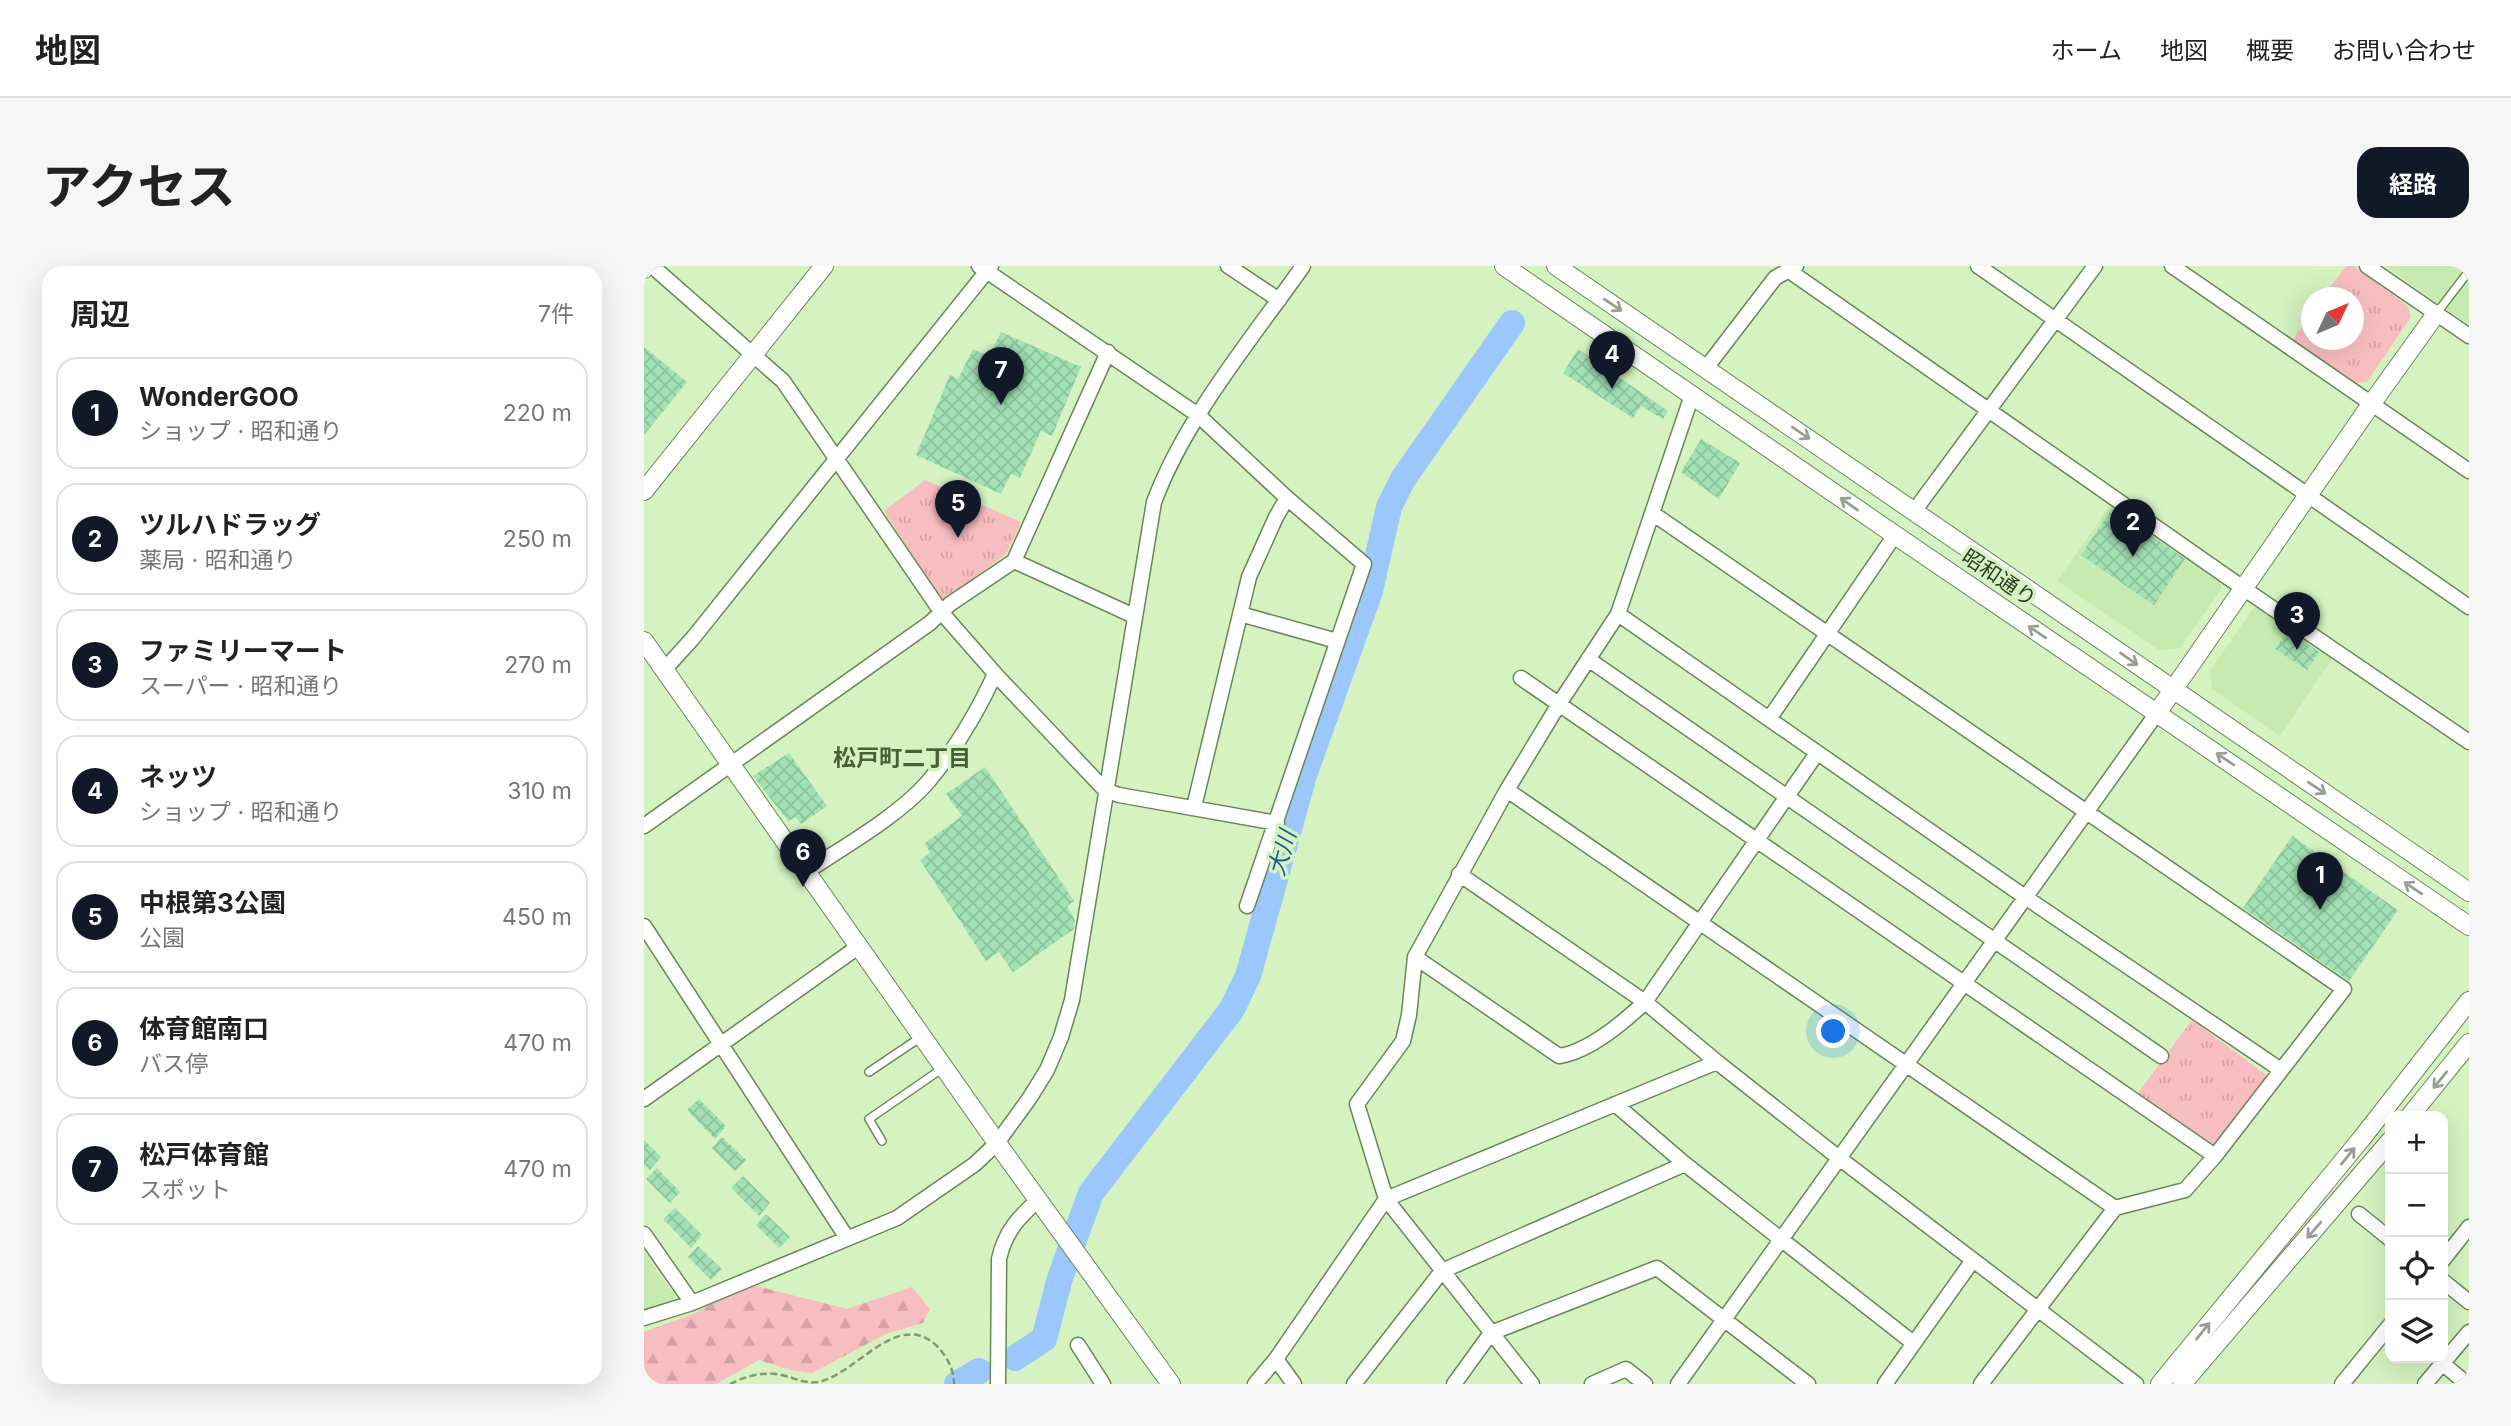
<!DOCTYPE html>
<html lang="ja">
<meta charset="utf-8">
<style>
:root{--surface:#fff;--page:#f6f6f6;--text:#222;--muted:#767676;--line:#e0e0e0;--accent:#111827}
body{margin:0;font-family:Inter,"Noto Sans JP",sans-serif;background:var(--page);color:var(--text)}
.controls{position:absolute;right:21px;bottom:21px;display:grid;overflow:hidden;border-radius:14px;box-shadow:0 7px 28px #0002}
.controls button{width:63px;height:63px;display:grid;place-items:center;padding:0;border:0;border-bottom:2px solid var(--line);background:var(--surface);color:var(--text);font:35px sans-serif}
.compass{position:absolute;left:1657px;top:21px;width:63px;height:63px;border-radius:50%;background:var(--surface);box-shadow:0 7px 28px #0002;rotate:46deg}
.you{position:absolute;left:1190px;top:766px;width:24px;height:24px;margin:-18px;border:5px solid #fff;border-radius:50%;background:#1a73e8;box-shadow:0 0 0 10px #1a73e833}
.badge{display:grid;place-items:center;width:46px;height:46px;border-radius:50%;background:var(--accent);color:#fff;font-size:23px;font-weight:700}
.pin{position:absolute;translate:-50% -58px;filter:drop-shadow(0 2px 4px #0008)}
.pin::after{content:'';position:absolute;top:37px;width:24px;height:21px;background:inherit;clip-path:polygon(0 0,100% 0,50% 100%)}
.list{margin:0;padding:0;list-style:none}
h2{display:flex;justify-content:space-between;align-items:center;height:91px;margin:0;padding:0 28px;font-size:30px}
h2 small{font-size:23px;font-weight:400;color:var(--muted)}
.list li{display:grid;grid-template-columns:46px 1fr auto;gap:21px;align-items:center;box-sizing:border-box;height:112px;margin:0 14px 14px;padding:0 14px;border:2px solid var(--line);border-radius:21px}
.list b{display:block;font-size:26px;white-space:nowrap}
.list p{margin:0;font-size:23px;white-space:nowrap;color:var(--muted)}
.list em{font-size:23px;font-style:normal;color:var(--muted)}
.icon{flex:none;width:38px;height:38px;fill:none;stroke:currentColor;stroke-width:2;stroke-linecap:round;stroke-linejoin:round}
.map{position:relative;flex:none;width:1825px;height:1118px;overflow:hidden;border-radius:21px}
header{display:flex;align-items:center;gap:42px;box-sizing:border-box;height:98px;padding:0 35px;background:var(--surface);border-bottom:2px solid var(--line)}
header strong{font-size:33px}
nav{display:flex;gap:38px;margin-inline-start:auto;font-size:24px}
.intro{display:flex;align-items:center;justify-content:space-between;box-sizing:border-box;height:168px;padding:0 42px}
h1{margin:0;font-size:49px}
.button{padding:18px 32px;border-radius:21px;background:var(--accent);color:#fff;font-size:24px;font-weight:700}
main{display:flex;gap:42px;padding:0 42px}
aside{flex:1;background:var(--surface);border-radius:21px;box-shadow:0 7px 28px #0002}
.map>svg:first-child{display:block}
</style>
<header>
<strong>地図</strong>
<nav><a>ホーム</a><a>地図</a><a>概要</a><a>お問い合わせ</a></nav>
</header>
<div class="intro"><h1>アクセス</h1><a class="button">経路</a></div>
<main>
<aside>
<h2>周辺<small>7件</small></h2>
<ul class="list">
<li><span class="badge">1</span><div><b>WonderGOO</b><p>ショップ · 昭和通り</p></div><em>220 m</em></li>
<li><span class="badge">2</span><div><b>ツルハドラッグ</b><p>薬局 · 昭和通り</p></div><em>250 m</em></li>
<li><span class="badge">3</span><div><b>ファミリーマート</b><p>スーパー · 昭和通り</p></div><em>270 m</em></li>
<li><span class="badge">4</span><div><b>ネッツ</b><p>ショップ · 昭和通り</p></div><em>310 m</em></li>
<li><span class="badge">5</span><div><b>中根第3公園</b><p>公園</p></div><em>450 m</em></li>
<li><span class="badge">6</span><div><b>体育館南口</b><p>バス停</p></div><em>470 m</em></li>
<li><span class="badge">7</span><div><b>松戸体育館</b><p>スポット</p></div><em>470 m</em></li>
</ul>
</aside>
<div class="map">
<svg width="1825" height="1118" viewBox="0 0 1825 1118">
<defs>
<pattern id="grass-tufts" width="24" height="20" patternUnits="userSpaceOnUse" patternTransform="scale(1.75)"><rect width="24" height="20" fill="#f8bdc1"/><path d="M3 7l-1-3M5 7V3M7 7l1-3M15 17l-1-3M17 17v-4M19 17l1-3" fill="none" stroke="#d5a3a6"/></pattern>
<pattern id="forest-firs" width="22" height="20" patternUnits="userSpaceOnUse" patternTransform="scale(1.75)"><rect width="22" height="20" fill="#f8bdc1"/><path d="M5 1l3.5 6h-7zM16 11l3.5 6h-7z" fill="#d5a3a6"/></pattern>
<pattern id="building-cross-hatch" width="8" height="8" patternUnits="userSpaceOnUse" patternTransform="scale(1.75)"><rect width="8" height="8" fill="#a2e1b4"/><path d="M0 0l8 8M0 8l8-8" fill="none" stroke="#8cc29b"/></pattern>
</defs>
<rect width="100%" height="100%" fill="#d4f3c0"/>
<path fill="#c7eab1" d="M1742,0H1825V58L1808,47Z
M1468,237L1573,310L1578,322L1536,382L1515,384L1413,315Z
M1611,340L1688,393L1636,470L1568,423L1566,405Z
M0,986L31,1030L27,1038L0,1044Z"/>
<path fill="url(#grass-tufts)" d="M1702,0H1710L1764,40L1767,51L1723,116L1711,117L1648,75L1667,47L1668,74H1710V32L1679,31Z
M281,214L377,256L362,288L298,335L240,245Z
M1548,754L1625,811L1572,880L1494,827Z"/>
<path fill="url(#forest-firs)" d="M104,1018L203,1043L268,1021L286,1043L279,1057L242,1068L168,1107L147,1104L115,1094L72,1118H0V1066L51,1047Z"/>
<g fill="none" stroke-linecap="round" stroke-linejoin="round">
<path stroke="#9bc7fc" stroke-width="26" d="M371,1092L400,1073L416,1012L447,927L588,743L604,710L660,509L726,325L745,241L759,213L868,57
M313,1118L335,1105"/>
</g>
<path fill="url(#building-cross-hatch)" d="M357,66L437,101L408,170L397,165L376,212L367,208L357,228L272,189L306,109L314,113L329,83L345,90Z
M0,81L43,116L0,169Z
M934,83L1024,145L1019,153L997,140L989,152L919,107Z
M1057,173L1096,197L1075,233L1037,206Z
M1468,243L1541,293L1510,339L1437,289Z
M1644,364L1675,386L1663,404L1631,383Z
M145,487L183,540L157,558L152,551L144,555L109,510Z
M341,501L430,635L423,640L431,654L430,663L369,706L355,686L342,695L276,594L286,587L281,577L318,550L302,528Z
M1648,570L1754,644L1705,715L1599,642Z
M55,833L82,860L71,873L43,844Z
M78,871L102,894L91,905L68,882Z
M0,874L17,891L6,904L0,898Z
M13,902L36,926L26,937L2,913Z
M99,910L126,937L115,950L87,922Z
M31,942L58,969L47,982L19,953Z
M122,948L146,971L135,982L112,959Z
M54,980L78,1003L67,1014L44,991Z"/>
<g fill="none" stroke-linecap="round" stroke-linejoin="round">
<g stroke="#6b8659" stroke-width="10">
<path id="service" d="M1792,48L1825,5
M225,806L277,771
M238,875L225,853L299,802"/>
</g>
<g stroke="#6b8659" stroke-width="17">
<path id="minor" d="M8,0L139,115L298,347L354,411L461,524L475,529L633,557
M335,0L554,149L643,232L720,298L603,640
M584,0L635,34
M1334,0L1825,341
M1528,0L1825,205
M1723,0L1825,70
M1144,4L1599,322L1825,476
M1062,102L1131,12L1152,0
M1271,244L1451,0
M1008,247L1700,723L1571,890L1541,924L1471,942L1337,1118
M370,295L490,350
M596,348L693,375
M974,348L1381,631L1637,804
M944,393L1517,790
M20,404L49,372L347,0
M877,412L1571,890
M1125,453L1251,269
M863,524L1471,942
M550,541L605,311L632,251L643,232
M0,560L286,357L306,338L370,295L464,86
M162,606C199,581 253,551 283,517C311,484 333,447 351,408
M815,608L1001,736L1073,796L1195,892L1492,1118
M0,660L203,972
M771,691L915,790C944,786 980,756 1001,736L1173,487
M0,833L214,681
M971,838L1041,898L1268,1076
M1715,948L1746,973
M0,968L48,1037
M1799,994L1825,961
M1799,1015L1825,1036
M0,1052L48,1037L253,952L331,898L353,877L385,833L403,804L417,771L428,734L510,236C542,151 607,74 659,0
M434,1079L459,1118
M632,1093L650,1118
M1798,1097L1823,1118
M354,1118L355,993C361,966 374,952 394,934
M611,1118L632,1093L742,933L1073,796
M710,1118L798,1005L1041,898
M810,1118L847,1067L1013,1002L1164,1118
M888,1118L742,933L713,838L759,775L765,749L771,691L863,524L915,438L974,348L1048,129
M948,1118L982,1103L1001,1118
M1034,1118L1513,447
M1241,1118L1329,994
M1698,1118L1746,1059
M1781,1118L1825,1066"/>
</g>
<g stroke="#6b8659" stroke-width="20">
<path id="tertiary" d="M860,0L1251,269L1825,660
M912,0L1825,626
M0,3L2,0
M0,225L180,0
M0,375L353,877L527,1118
M1513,447L1728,137L1792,48
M1766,850L1825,777
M1516,1118L1718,872L1825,735
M1538,1118L1746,875"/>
</g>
<path stroke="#829874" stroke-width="2.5" stroke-dasharray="7 3.5" stroke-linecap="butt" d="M86,1118C102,1110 120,1105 138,1109C151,1112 160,1118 174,1116C212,1109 253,1042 293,1080C303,1091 310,1103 310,1118"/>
<use href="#service" stroke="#fff" stroke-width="7"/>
<use href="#minor" stroke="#fff" stroke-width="14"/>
<use href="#tertiary" stroke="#fff" stroke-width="18"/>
</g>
<defs><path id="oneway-shaft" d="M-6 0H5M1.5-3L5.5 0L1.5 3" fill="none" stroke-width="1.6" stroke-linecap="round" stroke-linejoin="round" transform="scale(1.75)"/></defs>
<g stroke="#989e94">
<use href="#oneway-shaft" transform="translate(969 39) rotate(34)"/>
<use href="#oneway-shaft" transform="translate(1157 167) rotate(34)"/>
<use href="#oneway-shaft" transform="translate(1205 238) rotate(-145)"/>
<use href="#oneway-shaft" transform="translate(1393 366) rotate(-146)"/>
<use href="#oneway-shaft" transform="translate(1485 393) rotate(35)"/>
<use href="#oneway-shaft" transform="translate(1581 493) rotate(-146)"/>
<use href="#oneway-shaft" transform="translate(1673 522) rotate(34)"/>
<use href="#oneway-shaft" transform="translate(1769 622) rotate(-146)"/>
<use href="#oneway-shaft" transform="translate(1796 814) rotate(129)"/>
<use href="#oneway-shaft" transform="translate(1704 890) rotate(-51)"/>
<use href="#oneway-shaft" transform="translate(1670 964) rotate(131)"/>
<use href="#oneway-shaft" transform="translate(1559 1065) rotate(-51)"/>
</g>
<g text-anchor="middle" stroke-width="7" stroke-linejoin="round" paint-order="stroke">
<g font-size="21" fill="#303c28" stroke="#d4f3c0">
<text transform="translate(1355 312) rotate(34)" y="7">昭和通り</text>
</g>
<g font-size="23" font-weight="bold" fill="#476135" stroke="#d4f3c0">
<text x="258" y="500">松戸町二丁目</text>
</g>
<g font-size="23" font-style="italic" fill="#1e5897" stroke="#d4f3c0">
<text transform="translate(638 587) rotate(-74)" y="8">大川</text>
</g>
</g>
</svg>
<div class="controls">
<button>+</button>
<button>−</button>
<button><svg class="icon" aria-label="locate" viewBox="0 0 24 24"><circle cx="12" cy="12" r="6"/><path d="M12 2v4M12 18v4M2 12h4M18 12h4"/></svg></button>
<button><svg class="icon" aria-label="layers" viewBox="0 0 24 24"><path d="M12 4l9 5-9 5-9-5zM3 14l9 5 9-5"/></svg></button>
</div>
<svg class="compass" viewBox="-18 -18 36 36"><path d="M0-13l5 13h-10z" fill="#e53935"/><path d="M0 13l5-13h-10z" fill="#767676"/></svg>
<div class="you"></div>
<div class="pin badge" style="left:1676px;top:644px">1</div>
<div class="pin badge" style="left:1489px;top:291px">2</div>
<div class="pin badge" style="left:1653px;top:384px">3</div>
<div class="pin badge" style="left:968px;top:123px">4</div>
<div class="pin badge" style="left:314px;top:272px">5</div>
<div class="pin badge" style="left:159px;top:621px">6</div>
<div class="pin badge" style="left:357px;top:139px">7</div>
</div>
</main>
